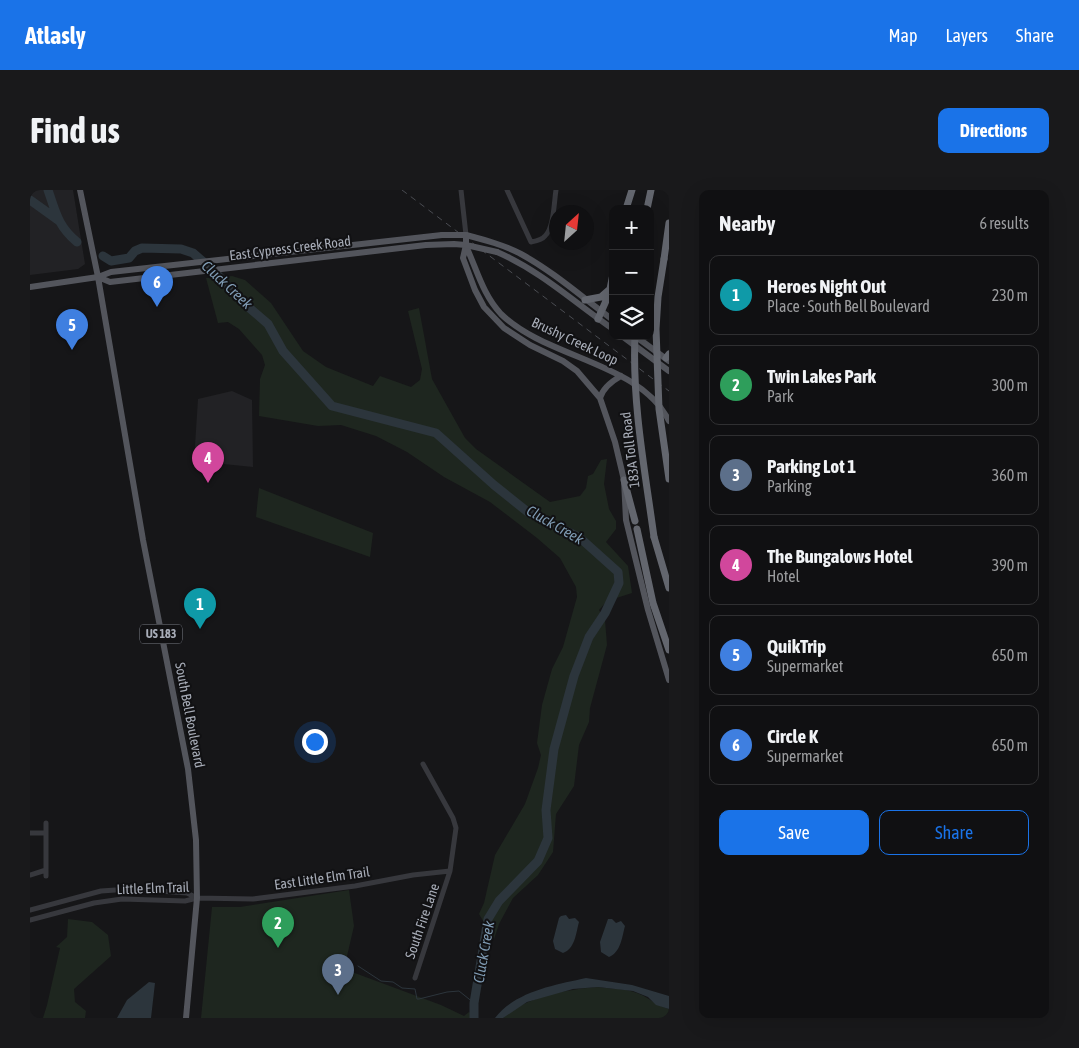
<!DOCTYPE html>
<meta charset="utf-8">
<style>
:root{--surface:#101012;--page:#19191b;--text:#f1f3f6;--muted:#9c9d9f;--line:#303032;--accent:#1a73e8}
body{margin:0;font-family:"Asap Condensed",sans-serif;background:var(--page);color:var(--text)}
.controls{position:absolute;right:15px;top:15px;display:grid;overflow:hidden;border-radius:10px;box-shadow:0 5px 20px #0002}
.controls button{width:45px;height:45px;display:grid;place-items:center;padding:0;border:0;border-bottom:1px solid var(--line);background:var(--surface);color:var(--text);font:25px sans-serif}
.compass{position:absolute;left:519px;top:15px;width:45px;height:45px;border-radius:50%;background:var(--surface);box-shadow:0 5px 20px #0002;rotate:27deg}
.you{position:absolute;left:284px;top:551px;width:18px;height:18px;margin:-12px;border:4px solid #fff;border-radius:50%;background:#1a73e8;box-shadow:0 0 0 8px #1a73e833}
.badge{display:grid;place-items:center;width:32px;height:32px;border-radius:50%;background:var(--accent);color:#fff;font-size:16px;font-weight:700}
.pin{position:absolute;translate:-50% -41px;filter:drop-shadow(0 1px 2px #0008)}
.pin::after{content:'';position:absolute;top:26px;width:18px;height:15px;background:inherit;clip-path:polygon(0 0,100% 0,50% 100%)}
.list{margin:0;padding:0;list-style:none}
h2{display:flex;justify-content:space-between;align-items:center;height:65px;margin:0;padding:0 20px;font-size:21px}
h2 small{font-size:16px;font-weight:400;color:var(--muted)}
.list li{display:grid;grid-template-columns:32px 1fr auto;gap:15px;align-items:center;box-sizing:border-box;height:80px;margin:0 10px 10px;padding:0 10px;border:1px solid var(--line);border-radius:10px}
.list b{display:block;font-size:19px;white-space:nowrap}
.list p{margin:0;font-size:16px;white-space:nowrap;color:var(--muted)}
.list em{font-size:16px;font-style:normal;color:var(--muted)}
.actions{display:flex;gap:10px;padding:15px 20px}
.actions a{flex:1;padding:11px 0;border:1px solid var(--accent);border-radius:10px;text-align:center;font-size:18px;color:var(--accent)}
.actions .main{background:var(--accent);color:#fff}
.icon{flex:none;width:28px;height:28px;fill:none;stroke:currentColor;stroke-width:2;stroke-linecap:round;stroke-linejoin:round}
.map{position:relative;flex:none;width:639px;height:828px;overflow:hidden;border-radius:10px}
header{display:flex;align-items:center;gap:30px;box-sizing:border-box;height:70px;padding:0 25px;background:var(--accent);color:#fff}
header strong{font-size:24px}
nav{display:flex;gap:28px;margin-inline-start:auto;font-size:18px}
.intro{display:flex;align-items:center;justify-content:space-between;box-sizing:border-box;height:120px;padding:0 30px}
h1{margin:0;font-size:35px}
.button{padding:12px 22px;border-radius:10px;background:var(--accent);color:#fff;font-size:18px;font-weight:700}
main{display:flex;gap:30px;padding:0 30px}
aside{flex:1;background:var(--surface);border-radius:10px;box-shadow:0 5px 20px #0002}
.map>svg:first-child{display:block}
</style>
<header>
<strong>Atlasly</strong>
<nav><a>Map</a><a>Layers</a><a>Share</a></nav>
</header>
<div class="intro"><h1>Find us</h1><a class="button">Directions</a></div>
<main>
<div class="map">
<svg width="639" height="828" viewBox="0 0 639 828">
<rect width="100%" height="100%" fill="#161618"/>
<path fill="#222225" d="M0,0H43L55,74L48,79L0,85Z
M202,201L222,210L223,277L164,271L168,209Z"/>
<path fill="#1e261f" d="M202,86L215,90L241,113L273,161L296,177L343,196L350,186L381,197L390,190L392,179L378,121L389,118L402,189L435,248L446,259L520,312L550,306L556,298L558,286L563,284L571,270L577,269L574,294L579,319L586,331V339L576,352L598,376L602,403L577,411L569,420L575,430L577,455L560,518L559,532L549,555L544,596L526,624L523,662L508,685L483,708L469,734L464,749L449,724L454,713L465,665L495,614L508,578L511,565L507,553L512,515L522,479L533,457L547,407L546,397L530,368L507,348L460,312L414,287L377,262L346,246L311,235L288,236L229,226L230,189L235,175L232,165L209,139L198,132L188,133L176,88Z
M229,298L343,343L340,367L226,327Z
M319,700L324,736L314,779L411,815L434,826L439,822L449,828H171L182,717H210Z
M38,729L62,732L78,745L81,766L44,799L45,812L56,821L55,828H13L17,815L30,758L26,757L37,747Z
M568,797C580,799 592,798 604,802C618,806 624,815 639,819V828H473C494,807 539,799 568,797Z"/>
<path fill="#2c353c" d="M536,725L539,729L545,728L549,732C546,743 545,759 533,763L525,759L523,751L529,728L531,726Z
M578,729H582L586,733L591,731L595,736C592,747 591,762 579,767L571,762L570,752Z
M556,788L602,795L639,806V819L626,815L618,807L603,801L568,797L543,799L497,812L473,828H465C486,801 525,795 556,788Z
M119,792L125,793L121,828H87L97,810Z"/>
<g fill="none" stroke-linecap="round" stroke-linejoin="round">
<path stroke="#2c353c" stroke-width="1" d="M328,776L351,791L363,792L372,798L385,799L387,809H389L417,802L429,801L444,813"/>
<path stroke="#2c353c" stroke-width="9" d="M18,0C26,23 28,36 47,52
M0,10L28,30
M73,66L81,71L99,68L105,61L112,58L151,59L163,63L184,81L216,115L238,134L253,161L302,216L406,243L464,295L499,323L549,347L588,382L589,393L575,423L559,447L544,486L524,559L516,620L518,648L508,671L469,711L458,729L444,813V828"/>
<path stroke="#37383d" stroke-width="5" d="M431,0L436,45
M477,0L501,52C506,51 512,50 515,46C524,38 524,12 526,0
M0,643H16V633
M16,643V686
M0,685L16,680
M0,720L71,701L100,699L157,703L167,708
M0,730L64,713L92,709L155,711L167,708L223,709L325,696L383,685L420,681
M385,788L420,681L426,638L423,628L393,574"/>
<path stroke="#53555c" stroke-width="6" d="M50,0L68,87L113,350L158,579L166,650L167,708L156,828
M436,45C455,50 474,55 491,64C524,82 553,108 583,130
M436,55L433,68L445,100L454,117L474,138L500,155L533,171L547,181L570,208L585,252L594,290L596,330L618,420L639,490
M436,56C447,80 453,105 471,124C517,169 610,172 639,231
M467,62C511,81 545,113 583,139
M68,87L80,92L396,55L424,54L436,55
M0,97L68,87L81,82L412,45
M592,146L639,181
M605,146L639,171
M570,208C573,198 582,191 591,186"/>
<path stroke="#63666e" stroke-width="7" d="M596,19L602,0
M617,19L621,0
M634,69L639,33
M555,110L571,107L579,100
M568,129L579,104L583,84
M636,168L639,164
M594,290L605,331
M607,339L623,413L639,460
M624,347L639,398"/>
<path stroke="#4a4c52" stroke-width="1" stroke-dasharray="6 5" stroke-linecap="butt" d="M372,0L639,201"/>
<path stroke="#53555c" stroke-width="6" d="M412,45H436V55L467,62"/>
<path stroke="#63666e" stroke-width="7" d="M634,69L628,107L626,139L629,219L639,289
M605,146C602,213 615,281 624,347"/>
</g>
<g text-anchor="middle" stroke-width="4" stroke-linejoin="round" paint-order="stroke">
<rect fill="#111113" stroke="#7b7e86" stroke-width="1" x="110" y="434.5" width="42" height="19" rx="4"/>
<g font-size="12" font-weight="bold" fill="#a8adb8">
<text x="131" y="448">US 183</text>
</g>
<g font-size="14" fill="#a8adb8" stroke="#111113">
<text transform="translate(260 58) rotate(-7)" y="5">East Cypress Creek Road</text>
<text transform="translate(545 151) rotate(25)" y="5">Brushy Creek Loop</text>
<text transform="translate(600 260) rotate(-97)" y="5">183A Toll Road</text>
<text transform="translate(160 525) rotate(79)" y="5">South Bell Boulevard</text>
<text transform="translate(292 688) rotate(-8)" y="5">East Little Elm Trail</text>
<text transform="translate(123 698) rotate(-2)" y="5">Little Elm Trail</text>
<text transform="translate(392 731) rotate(-71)" y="5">South Fire Lane</text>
</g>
<g font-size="15" font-style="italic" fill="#7f9bb3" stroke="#111113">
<text transform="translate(197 95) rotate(43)" y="5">Cluck Creek</text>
<text transform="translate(525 335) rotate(30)" y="5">Cluck Creek</text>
<text transform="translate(454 762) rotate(-80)" y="5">Cluck Creek</text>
</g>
</g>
</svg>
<div class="controls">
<button>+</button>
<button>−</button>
<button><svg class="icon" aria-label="layers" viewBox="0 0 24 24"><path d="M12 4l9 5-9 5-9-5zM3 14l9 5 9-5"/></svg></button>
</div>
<svg class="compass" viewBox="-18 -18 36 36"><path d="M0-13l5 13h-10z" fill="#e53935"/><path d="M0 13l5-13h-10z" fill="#9c9d9f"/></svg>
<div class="you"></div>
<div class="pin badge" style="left:170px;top:439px;background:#0f9aa8">1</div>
<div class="pin badge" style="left:248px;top:758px;background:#2e9e5b">2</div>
<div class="pin badge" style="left:308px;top:805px;background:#5c6f8a">3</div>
<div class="pin badge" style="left:178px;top:293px;background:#d1479c">4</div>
<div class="pin badge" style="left:42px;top:160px;background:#3f7fe0">5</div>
<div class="pin badge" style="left:127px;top:117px;background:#3f7fe0">6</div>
</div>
<aside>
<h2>Nearby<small>6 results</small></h2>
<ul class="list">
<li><span class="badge" style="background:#0f9aa8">1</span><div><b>Heroes Night Out</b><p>Place · South Bell Boulevard</p></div><em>230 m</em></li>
<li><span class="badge" style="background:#2e9e5b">2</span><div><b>Twin Lakes Park</b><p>Park</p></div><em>300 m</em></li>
<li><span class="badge" style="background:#5c6f8a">3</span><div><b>Parking Lot 1</b><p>Parking</p></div><em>360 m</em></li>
<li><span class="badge" style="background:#d1479c">4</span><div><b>The Bungalows Hotel</b><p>Hotel</p></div><em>390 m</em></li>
<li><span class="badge" style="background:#3f7fe0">5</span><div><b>QuikTrip</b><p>Supermarket</p></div><em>650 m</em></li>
<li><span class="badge" style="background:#3f7fe0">6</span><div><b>Circle K</b><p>Supermarket</p></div><em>650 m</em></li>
</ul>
<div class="actions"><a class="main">Save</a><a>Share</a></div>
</aside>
</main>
